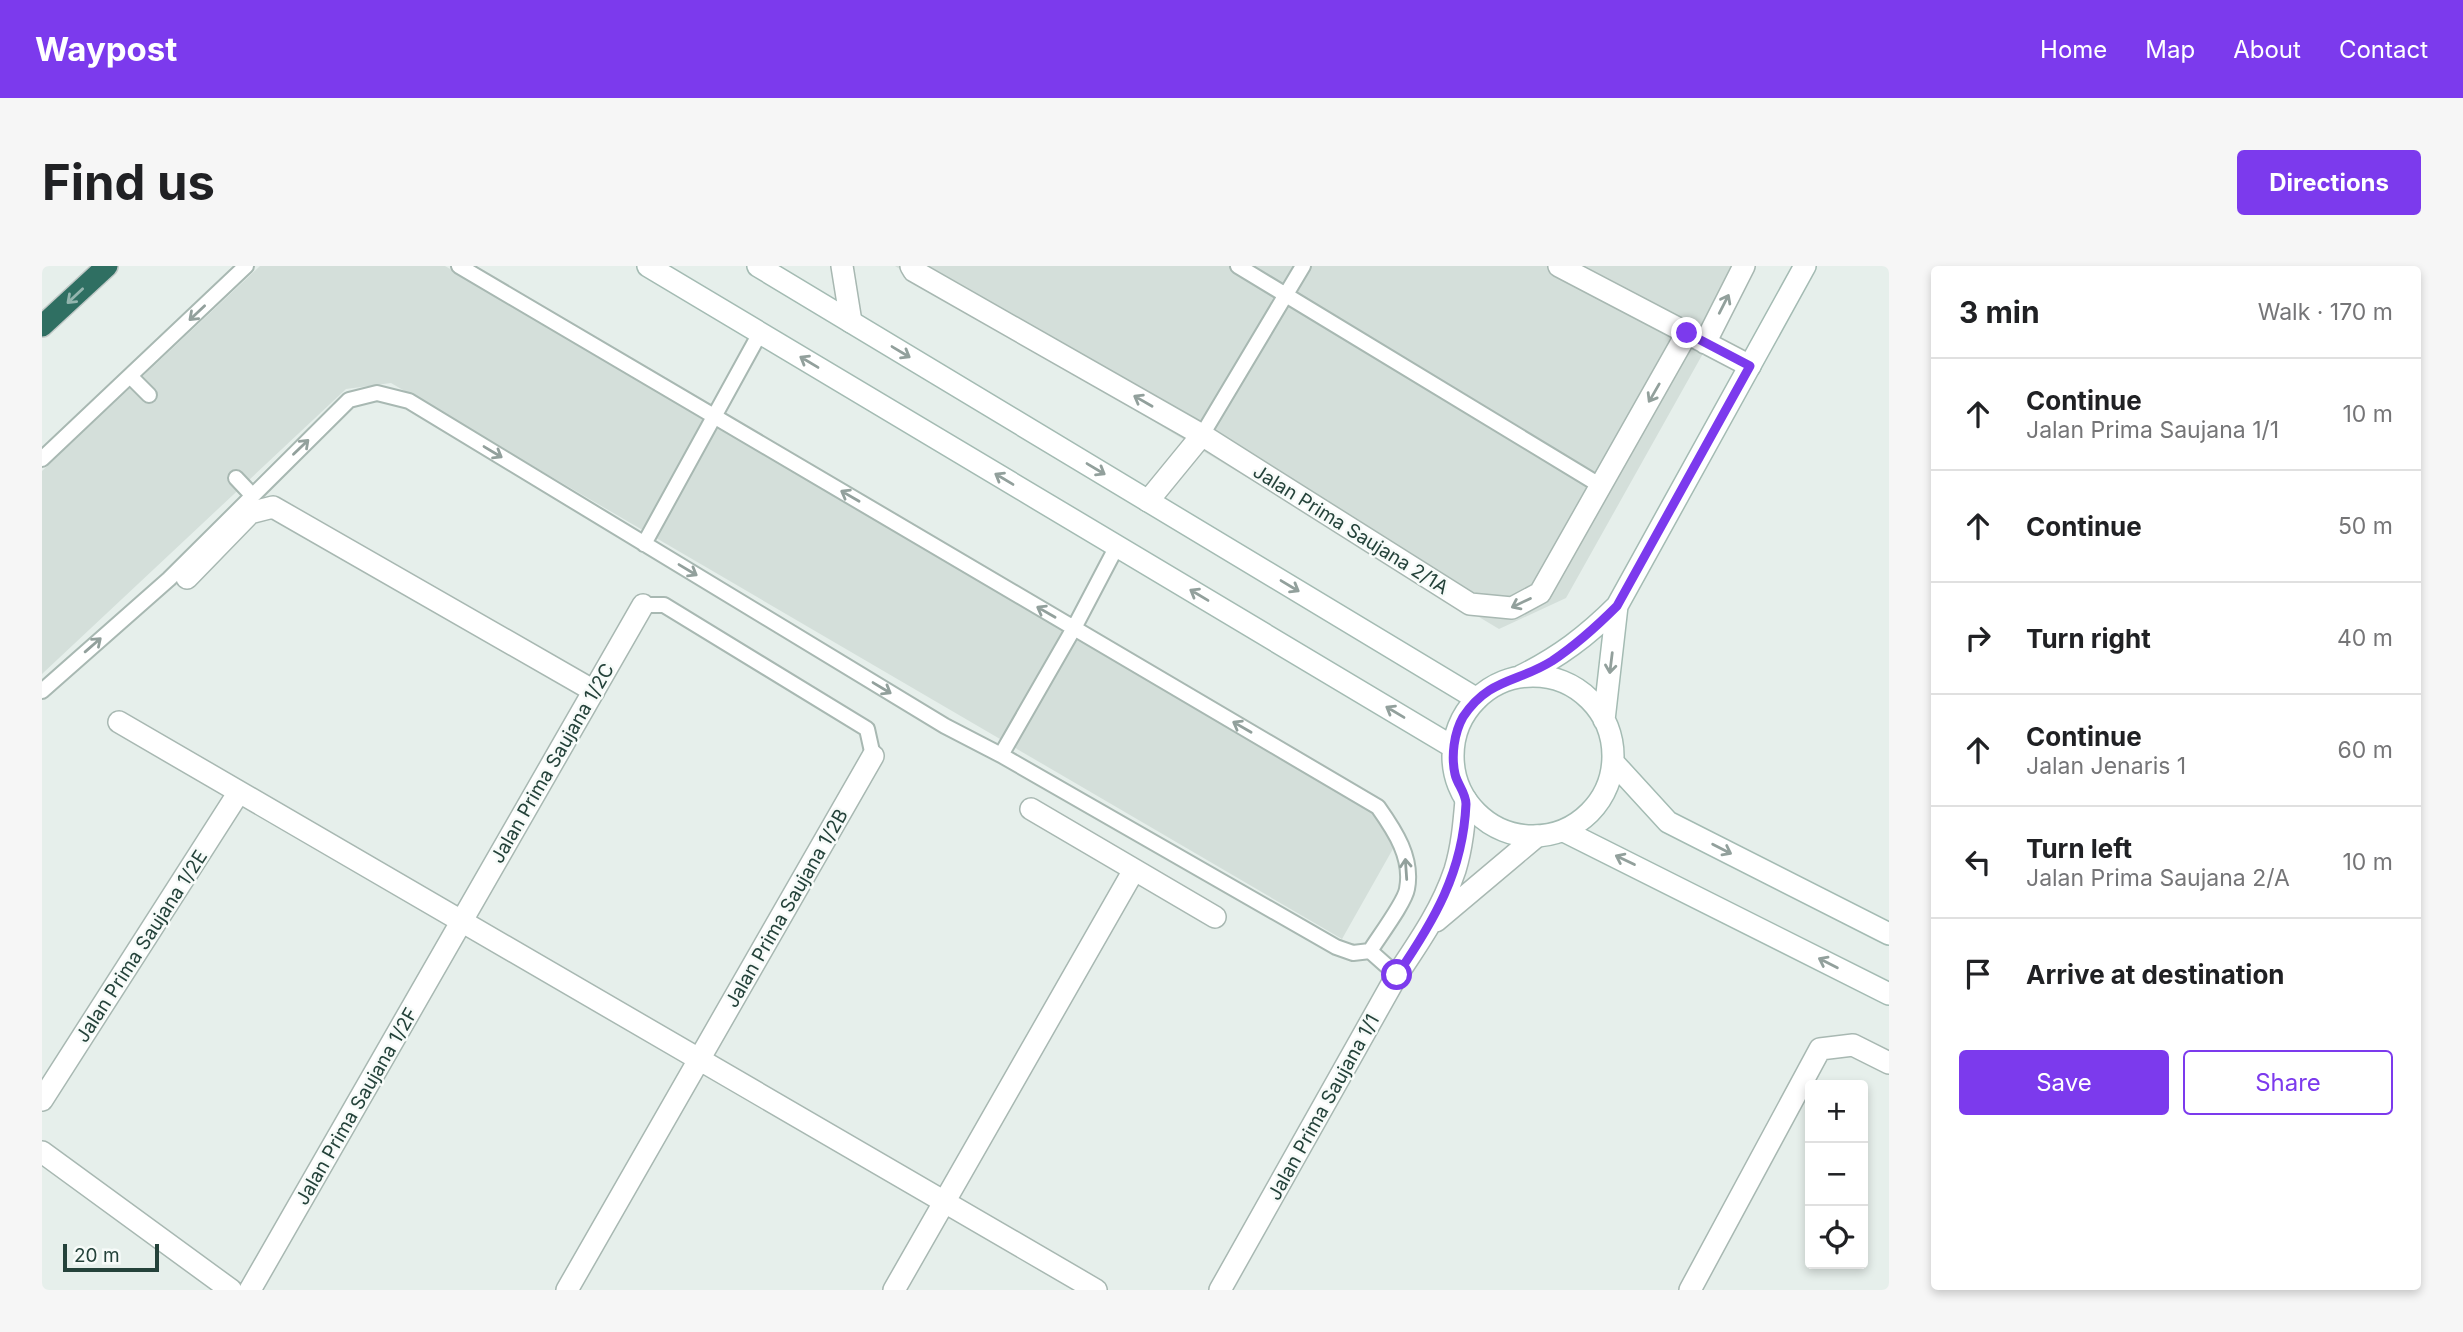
<!DOCTYPE html>
<meta charset="utf-8">
<style>
:root{--surface:#fff;--page:#f6f6f6;--text:#202124;--muted:#757577;--line:#e0e0e0;--accent:#7c3aed}
body{margin:0;font-family:Inter,sans-serif;background:var(--page);color:var(--text)}
.controls{position:absolute;right:21px;bottom:21px;display:grid;overflow:hidden;border-radius:7px;box-shadow:0 4px 10px #0003}
.controls button{width:63px;height:63px;display:grid;place-items:center;padding:0;border:0;border-bottom:2px solid var(--line);background:var(--surface);color:var(--text);font:35px sans-serif}
.scale{position:absolute;left:21px;bottom:18px;width:96px;box-sizing:border-box;padding-left:7px;border:4px solid #24423a;border-top:0;font-size:19px;line-height:24px;white-space:nowrap;color:#24423a;-webkit-text-stroke:5px #f7fbf9;paint-order:stroke}
.stop{position:absolute;width:21px;height:21px;margin:-16px;border:5px solid #7c3aed;border-radius:50%;background:#fff}
.stop.end{background:#7c3aed;border-color:#fff;box-shadow:0 2px 7px #0008}
.list{margin:0;padding:0;list-style:none}
h2{display:flex;justify-content:space-between;align-items:center;height:91px;margin:0;padding:0 28px;font-size:30px}
h2 small{font-size:23px;font-weight:400;color:var(--muted)}
.list li{display:grid;grid-template-columns:46px 1fr auto;gap:21px;align-items:center;box-sizing:border-box;height:112px;padding:0 28px;border-top:2px solid var(--line)}
.list b{display:block;font-size:26px;white-space:nowrap}
.list p{margin:0;font-size:23px;white-space:nowrap;color:var(--muted)}
.list em{font-size:23px;font-style:normal;color:var(--muted)}
.actions{display:flex;gap:14px;padding:21px 28px}
.actions a{flex:1;padding:16px 0;border:2px solid var(--accent);border-radius:7px;text-align:center;font-size:24px;color:var(--accent)}
.actions .main{background:var(--accent);color:#fff}
.icon{flex:none;width:38px;height:38px;fill:none;stroke:currentColor;stroke-width:2;stroke-linecap:round;stroke-linejoin:round}
.map{position:relative;flex:none;width:1847px;height:1024px;overflow:hidden;border-radius:7px}
header{display:flex;align-items:center;gap:42px;box-sizing:border-box;height:98px;padding:0 35px;background:var(--accent);color:#fff}
header strong{font-size:33px}
nav{display:flex;gap:38px;margin-inline-start:auto;font-size:24px}
.intro{display:flex;align-items:center;justify-content:space-between;box-sizing:border-box;height:168px;padding:0 42px}
h1{margin:0;font-size:49px}
.button{padding:18px 32px;border-radius:7px;background:var(--accent);color:#fff;font-size:24px;font-weight:700}
main{display:flex;gap:42px;padding:0 42px}
aside{flex:1;background:var(--surface);border-radius:7px;box-shadow:0 4px 10px #0003}
.map>svg:first-child{display:block}
</style>
<header>
<strong>Waypost</strong>
<nav><a>Home</a><a>Map</a><a>About</a><a>Contact</a></nav>
</header>
<div class="intro"><h1>Find us</h1><a class="button">Directions</a></div>
<main>
<div class="map">
<svg width="1847" height="1024" viewBox="0 0 1847 1024">
<rect width="100%" height="100%" fill="#e6efeb"/>
<path fill="#d4dfda" d="M218,0H403L1331,546L1352,581L1300,673L349,117L304,123L0,408V205Z
M853,0H1710L1524,332L1457,363Z"/>
<g fill="none" stroke-linecap="round" stroke-linejoin="round">
<g stroke="#a8b8b2" stroke-width="18">
<path id="lane" d="M417,0L1336,541C1353,565 1371,592 1365,623C1363,636 1336,672 1328,685
M1196,0L1559,220
M88,110L107,129
M1160,169L1261,0
M0,193L204,0
M194,212L210,229
M602,278L718,67
M601,339H622L825,463L831,490
M0,425L127,313L307,134L335,127L367,135L903,460L959,489L1294,681L1311,687L1328,685L1355,709
M959,489L1032,362L1075,280"/>
</g>
<g stroke="#a8b8b2" stroke-width="24">
<path id="street" d="M800,0L809,56
M869,0L872,5L1160,169L1428,338L1470,342L1498,327L1645,67
M1517,0L1708,100
M1663,77L1702,0
M1106,235L1160,169
M145,312L208,247L231,241L552,425
M77,456L1054,1024
M989,543L1173,651
M1394,655L1495,570
M0,834L197,526
M0,886L189,1024
M208,1024L601,339
M525,1024L831,490
M852,1024L1092,604
M1178,1024L1355,709C1377,676 1400,643 1413,604C1420,581 1422,558 1424,534
M1648,1024L1778,783L1811,779L1847,797"/>
</g>
<g stroke="#a4bbb3" stroke-width="24">
<path id="secondary" d="M606,0L1411,481
M716,0L1435,433
M1479,410C1517,391 1545,370 1575,340L1763,0
M1411 490a80 80 0 1 1 160 0a80 80 0 1 1-160 0Z
M1562,454L1575,340
M1571,496L1626,556L1847,668
M1522,565L1847,728"/>
</g>
<g stroke="#c2cac8" stroke-width="24">
<path id="highway" d="M0,60L65,0"/>
</g>
<use href="#lane" stroke="#fff" stroke-width="14"/>
<use href="#street" stroke="#fff" stroke-width="21"/>
<use href="#secondary" stroke="#fff" stroke-width="21"/>
<use href="#highway" stroke="#2f6f62" stroke-width="21"/>
</g>
<defs><path id="oneway-shaft" d="M-6 0H5M1.5-3L5.5 0L1.5 3" fill="none" stroke-width="1.6" stroke-linecap="round" stroke-linejoin="round" transform="scale(1.75)"/></defs>
<use stroke="#93b5ae" href="#oneway-shaft" transform="translate(33 30) rotate(137)"/>
<g stroke="#92a09c">
<use href="#oneway-shaft" transform="translate(1682 38) rotate(-63)"/>
<use href="#oneway-shaft" transform="translate(155 47) rotate(137)"/>
<use href="#oneway-shaft" transform="translate(859 86) rotate(31)"/>
<use href="#oneway-shaft" transform="translate(767 96) rotate(-149)"/>
<use href="#oneway-shaft" transform="translate(1612 127) rotate(120)"/>
<use href="#oneway-shaft" transform="translate(1101 135) rotate(-150)"/>
<use href="#oneway-shaft" transform="translate(259 181) rotate(-44)"/>
<use href="#oneway-shaft" transform="translate(451 186) rotate(31)"/>
<use href="#oneway-shaft" transform="translate(1054 203) rotate(31)"/>
<use href="#oneway-shaft" transform="translate(962 213) rotate(-149)"/>
<use href="#oneway-shaft" transform="translate(808 230) rotate(-150)"/>
<use href="#oneway-shaft" transform="translate(646 304) rotate(31)"/>
<use href="#oneway-shaft" transform="translate(1248 320) rotate(31)"/>
<use href="#oneway-shaft" transform="translate(1157 329) rotate(-149)"/>
<use href="#oneway-shaft" transform="translate(1479 337) rotate(154)"/>
<use href="#oneway-shaft" transform="translate(1004 346) rotate(-150)"/>
<use href="#oneway-shaft" transform="translate(51 379) rotate(-41)"/>
<use href="#oneway-shaft" transform="translate(1569 397) rotate(97)"/>
<use href="#oneway-shaft" transform="translate(840 422) rotate(31)"/>
<use href="#oneway-shaft" transform="translate(1353 446) rotate(-149)"/>
<use href="#oneway-shaft" transform="translate(1200 461) rotate(-150)"/>
<use href="#oneway-shaft" transform="translate(1680 583) rotate(27)"/>
<use href="#oneway-shaft" transform="translate(1583 594) rotate(-154)"/>
<use href="#oneway-shaft" transform="translate(1364 603) rotate(-94)"/>
<use href="#oneway-shaft" transform="translate(1786 697) rotate(-153)"/>
</g>
<g fill="none" stroke-linecap="round" stroke-linejoin="round">
<path stroke="#7c3aed" stroke-width="9" d="M1355,709C1392,655 1421,606 1424,538C1424,527 1415,518 1413,508C1409,490 1412,467 1421,451C1447,412 1475,417 1510,395C1534,379 1555,360 1575,340L1708,100L1645,67"/>
</g>
<g text-anchor="middle" stroke-width="5" stroke-linejoin="round" paint-order="stroke">
<g font-size="19" fill="#24423a" stroke="#f7fbf9">
<text transform="translate(1309 263) rotate(32)" y="7">Jalan Prima Saujana 2/1A</text>
<text transform="translate(510 497) rotate(-60)" y="7">Jalan Prima Saujana 1/2C</text>
<text transform="translate(744 642) rotate(-60)" y="7">Jalan Prima Saujana 1/2B</text>
<text transform="translate(99 680) rotate(-57)" y="7">Jalan Prima Saujana 1/2E</text>
<text transform="translate(314 840) rotate(-60)" y="7">Jalan Prima Saujana 1/2F</text>
<text transform="translate(1281 841) rotate(-61)" y="7">Jalan Prima Saujana 1/1</text>
</g>
</g>
</svg>
<div class="controls">
<button>+</button>
<button>−</button>
<button><svg class="icon" aria-label="locate" viewBox="0 0 24 24"><circle cx="12" cy="12" r="6"/><path d="M12 2v4M12 18v4M2 12h4M18 12h4"/></svg></button>
</div>
<div class="scale">20 m</div>
<div class="stop" style="left:1355px;top:709px"></div>
<div class="stop end" style="left:1645px;top:67px"></div>
</div>
<aside>
<h2>3 min<small>Walk · 170 m</small></h2>
<ul class="list">
<li><svg class="icon" aria-label="ahead" viewBox="0 0 24 24"><path d="M12 20V5M6 11l6-6 6 6"/></svg><div><b>Continue</b><p>Jalan Prima Saujana 1/1</p></div><em>10 m</em></li>
<li><svg class="icon" aria-label="ahead" viewBox="0 0 24 24"><path d="M12 20V5M6 11l6-6 6 6"/></svg><div><b>Continue</b></div><em>50 m</em></li>
<li><svg class="icon" aria-label="right" viewBox="0 0 24 24"><path d="M7 20v-9h11M14 6l5 5-5 5"/></svg><div><b>Turn right</b></div><em>40 m</em></li>
<li><svg class="icon" aria-label="ahead" viewBox="0 0 24 24"><path d="M12 20V5M6 11l6-6 6 6"/></svg><div><b>Continue</b><p>Jalan Jenaris 1</p></div><em>60 m</em></li>
<li><svg class="icon" aria-label="left" viewBox="0 0 24 24"><path d="M17 20v-9H6M10 6l-5 5 5 5"/></svg><div><b>Turn left</b><p>Jalan Prima Saujana 2/A</p></div><em>10 m</em></li>
<li><svg class="icon" aria-label="arrive" viewBox="0 0 24 24"><path d="M6 21V4h12l-3 4 3 4H6"/></svg><div><b>Arrive at destination</b></div></li>
</ul>
<div class="actions"><a class="main">Save</a><a>Share</a></div>
</aside>
</main>
